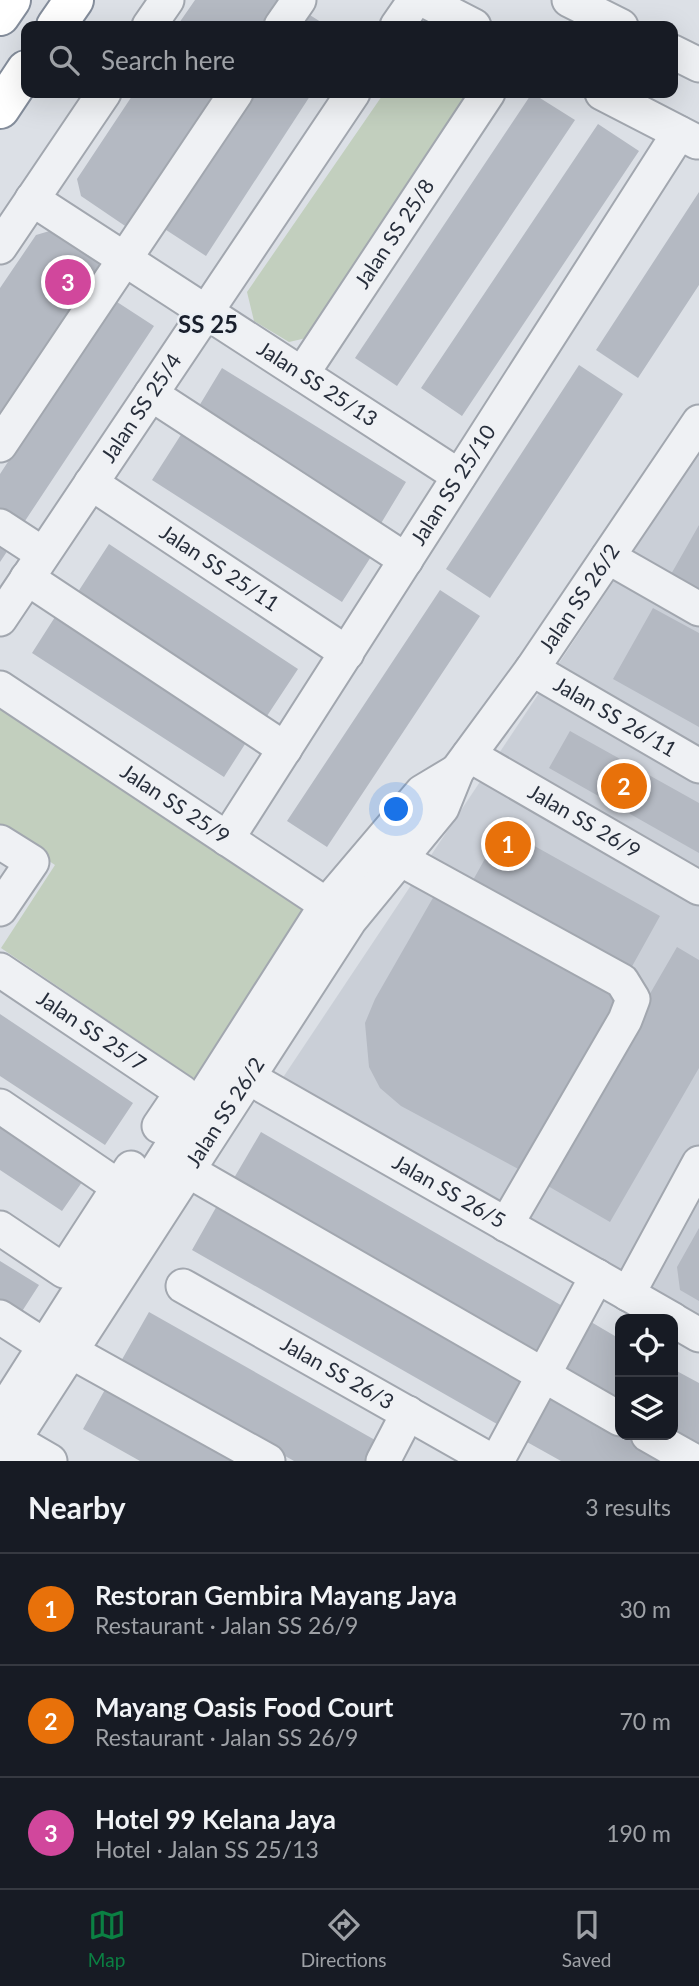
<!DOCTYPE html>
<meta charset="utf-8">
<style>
:root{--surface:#171b24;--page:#20242c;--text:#f1f3f6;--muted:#9ea1a6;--line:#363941;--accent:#0b8043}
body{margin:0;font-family:Lato,sans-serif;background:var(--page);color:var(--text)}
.controls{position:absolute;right:21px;bottom:21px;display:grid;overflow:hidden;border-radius:14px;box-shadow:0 7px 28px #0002}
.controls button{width:63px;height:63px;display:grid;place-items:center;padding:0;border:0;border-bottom:2px solid var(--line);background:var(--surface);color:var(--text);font:35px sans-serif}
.you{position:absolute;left:397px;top:810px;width:24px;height:24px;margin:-18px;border:5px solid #fff;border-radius:50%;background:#1a73e8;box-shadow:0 0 0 10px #1a73e833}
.badge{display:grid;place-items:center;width:46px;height:46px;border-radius:50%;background:var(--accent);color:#fff;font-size:23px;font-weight:700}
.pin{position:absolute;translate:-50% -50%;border:4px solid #fff;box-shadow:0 2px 7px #0006}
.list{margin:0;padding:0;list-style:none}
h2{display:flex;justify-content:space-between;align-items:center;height:91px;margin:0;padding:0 28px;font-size:30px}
h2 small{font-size:23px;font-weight:400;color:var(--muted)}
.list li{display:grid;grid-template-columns:46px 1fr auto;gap:21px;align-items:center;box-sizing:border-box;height:112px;padding:0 28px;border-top:2px solid var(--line)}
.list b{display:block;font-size:26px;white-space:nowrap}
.list p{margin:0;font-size:23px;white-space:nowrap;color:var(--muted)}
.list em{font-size:23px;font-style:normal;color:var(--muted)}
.icon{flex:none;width:38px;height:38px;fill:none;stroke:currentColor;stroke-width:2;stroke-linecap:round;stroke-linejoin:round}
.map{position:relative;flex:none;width:699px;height:1461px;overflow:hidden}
.search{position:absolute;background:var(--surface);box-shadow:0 7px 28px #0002;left:21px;right:21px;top:21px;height:77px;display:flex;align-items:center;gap:18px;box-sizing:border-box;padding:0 24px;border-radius:14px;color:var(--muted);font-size:26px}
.sheet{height:427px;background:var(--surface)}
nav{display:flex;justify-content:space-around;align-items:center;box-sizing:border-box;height:98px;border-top:2px solid var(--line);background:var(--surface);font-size:19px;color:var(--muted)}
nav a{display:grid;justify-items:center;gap:4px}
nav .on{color:var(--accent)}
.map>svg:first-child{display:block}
</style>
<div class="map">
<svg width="699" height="1461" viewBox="0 0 699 1461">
<rect width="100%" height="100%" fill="#dce0e6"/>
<path fill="#cacfd7" d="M699,453V1351L266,1103Z"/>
<path fill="#c2cfbe" d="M384,93H473L315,336L289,342L254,321L247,292Z
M0,705L310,908L199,1082L1,948L55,865L0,828Z"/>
<path fill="#b4b9c2" d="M195,0H287L270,26H177Z
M299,8L327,26H286Z
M134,93H226L134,232L81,196L77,179Z
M243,93H312L206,256L157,224Z
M532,93L575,120L397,386L355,358Z
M598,124L639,151L462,416L421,388Z
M699,192V285L638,378L596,350Z
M53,230L110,265L0,426V288L36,235Z
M114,300L154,326L19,530L0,517V474Z
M579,365L623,394L490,598L446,569Z
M222,368L406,482L377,530L193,416Z
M184,430L374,552L342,602L152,480Z
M699,525V592L670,576Z
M0,541L10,547L0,562Z
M109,544L298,669L265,719L76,595Z
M440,590L480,616L327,847L287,821Z
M62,606L254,730L224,777L32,653Z
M653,608L699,633V727L613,679Z
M570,731L699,803V853L549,768Z
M502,828L660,916L625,979L467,891Z
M438,889L624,994L522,1171L401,1106L380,1088L369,1067L365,1023L375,999Z
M677,947L699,960V1068L610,1222L541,1182Z
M0,1014L133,1103L105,1145L0,1076Z
M0,1112L89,1172L62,1211L0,1170Z
M261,1132L571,1311L537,1369L227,1190Z
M223,1195L535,1373L504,1428L192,1250Z
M699,1228V1301L680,1290L677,1267Z
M0,1261L39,1285L19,1316L0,1304Z
M149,1312L382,1444L373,1461H294L120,1363Z
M586,1319L620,1339V1415L553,1377Z
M673,1369L699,1383V1460L673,1435Z
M112,1377L261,1461H140L83,1429Z
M548,1385L620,1435H635L681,1461H561L518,1437Z"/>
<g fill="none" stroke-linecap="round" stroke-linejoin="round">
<g stroke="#a2a7af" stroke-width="37">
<g id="minor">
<path d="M424,0L474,26"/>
<path d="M569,0L621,26"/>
<path d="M149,26L167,0"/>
<path d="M281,26L299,0"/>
<path d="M397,26L415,0"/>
<path d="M673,52L699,65"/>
<path d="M602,93L697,142"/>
<path id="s1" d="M32,199L459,476"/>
<path d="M0,247L104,93"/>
<path id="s2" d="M302,374L488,93"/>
<path d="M151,394L406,560"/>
<path d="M0,445L236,93"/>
<path id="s3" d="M91,483L347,653"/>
<path d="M0,526L43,554"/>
<path d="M608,557L699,609"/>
<path d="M27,578L285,749"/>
<path id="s4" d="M0,619L353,93"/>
<path id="s5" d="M532,669L699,766"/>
<path id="s6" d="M0,688L345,917"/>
<path id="s7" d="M469,755L699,888"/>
<path id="s8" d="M227,839L679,133"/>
<path d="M0,842L32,862L0,909"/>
<path d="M402,860L622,981L633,999L625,1020L506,1225"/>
<path id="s9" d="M0,970L182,1092L159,1126"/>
<path id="s10" d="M230,1067L672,1319"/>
<path d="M0,1106L119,1187"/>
<path d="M187,1170L620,1419"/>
<path d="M0,1228L64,1271L131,1168"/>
<path id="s11" d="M183,1286L492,1461"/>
<path d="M628,1294L699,1163"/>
<path d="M0,1317L45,1346"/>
<path d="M673,1320L699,1335"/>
<path d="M70,1351L268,1461"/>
<path d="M0,1416L326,905L422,792L457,771"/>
<path d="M0,1432L50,1461"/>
<path d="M648,1435L694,1461"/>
<path id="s12" d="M0,1461L350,920L442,808L457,771L532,669L699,422"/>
<path d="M383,1461L408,1413"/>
<path d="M497,1461L597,1276"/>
</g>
</g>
<g stroke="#848d9b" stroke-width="42">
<path id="highway" d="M0,16L11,0
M56,26L74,0
M0,109L26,70"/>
</g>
<use href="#minor" stroke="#eff1f4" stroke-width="33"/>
<use href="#highway" stroke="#fff" stroke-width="38"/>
</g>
<g text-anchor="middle" stroke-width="5" stroke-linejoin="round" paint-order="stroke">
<g font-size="21" fill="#272e3b" stroke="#ebeff4">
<text dy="7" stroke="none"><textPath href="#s2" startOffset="168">Jalan SS 25/8</textPath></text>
<text dy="7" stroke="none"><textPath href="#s1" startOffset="340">Jalan SS 25/13</textPath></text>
<text dy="7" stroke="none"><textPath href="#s4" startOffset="254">Jalan SS 25/4</textPath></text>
<text dy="7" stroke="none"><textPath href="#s8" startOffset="420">Jalan SS 25/10</textPath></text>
<text dy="7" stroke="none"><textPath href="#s3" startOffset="154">Jalan SS 25/11</textPath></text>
<text dy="7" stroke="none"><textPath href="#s12" startOffset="1041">Jalan SS 26/2</textPath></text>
<text dy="7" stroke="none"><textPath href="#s5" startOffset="96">Jalan SS 26/11</textPath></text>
<text dy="7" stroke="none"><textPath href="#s6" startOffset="210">Jalan SS 25/9</textPath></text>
<text dy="7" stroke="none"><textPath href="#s7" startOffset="133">Jalan SS 26/9</textPath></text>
<text dy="7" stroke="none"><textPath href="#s9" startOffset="110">Jalan SS 25/7</textPath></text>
<text dy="7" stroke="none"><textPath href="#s12" startOffset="415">Jalan SS 26/2</textPath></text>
<text dy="7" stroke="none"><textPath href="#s10" startOffset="252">Jalan SS 26/5</textPath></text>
<text dy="7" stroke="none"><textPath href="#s11" startOffset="177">Jalan SS 26/3</textPath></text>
</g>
<g font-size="24" font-weight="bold" fill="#191f2c" stroke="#ebeff4">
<text x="208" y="333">SS 25</text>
</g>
</g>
</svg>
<div class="controls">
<button><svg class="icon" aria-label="locate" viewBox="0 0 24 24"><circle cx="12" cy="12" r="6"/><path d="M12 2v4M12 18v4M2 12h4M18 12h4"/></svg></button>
<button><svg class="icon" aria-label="layers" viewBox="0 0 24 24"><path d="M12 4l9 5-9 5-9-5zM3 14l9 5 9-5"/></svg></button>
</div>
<div class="you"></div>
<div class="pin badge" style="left:508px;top:844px;background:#e8710a">1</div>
<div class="pin badge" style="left:624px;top:786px;background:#e8710a">2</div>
<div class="pin badge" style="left:68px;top:282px;background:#d1479c">3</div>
<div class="search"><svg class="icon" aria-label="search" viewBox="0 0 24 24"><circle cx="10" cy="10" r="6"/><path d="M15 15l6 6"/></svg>Search here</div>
</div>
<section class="sheet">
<h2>Nearby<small>3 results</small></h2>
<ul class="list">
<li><span class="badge" style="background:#e8710a">1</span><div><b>Restoran Gembira Mayang Jaya</b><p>Restaurant · Jalan SS 26/9</p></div><em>30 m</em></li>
<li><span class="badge" style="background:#e8710a">2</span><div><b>Mayang Oasis Food Court</b><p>Restaurant · Jalan SS 26/9</p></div><em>70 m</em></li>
<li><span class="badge" style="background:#d1479c">3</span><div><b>Hotel 99 Kelana Jaya</b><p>Hotel · Jalan SS 25/13</p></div><em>190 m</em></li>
</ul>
</section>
<nav>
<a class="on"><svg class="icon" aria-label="map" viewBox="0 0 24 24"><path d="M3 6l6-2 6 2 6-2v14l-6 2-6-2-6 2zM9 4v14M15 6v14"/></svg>Map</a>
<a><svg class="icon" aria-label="directions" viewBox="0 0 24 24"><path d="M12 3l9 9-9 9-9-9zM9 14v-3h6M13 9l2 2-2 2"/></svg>Directions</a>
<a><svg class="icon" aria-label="saved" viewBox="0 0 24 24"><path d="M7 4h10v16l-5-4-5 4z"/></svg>Saved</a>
</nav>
